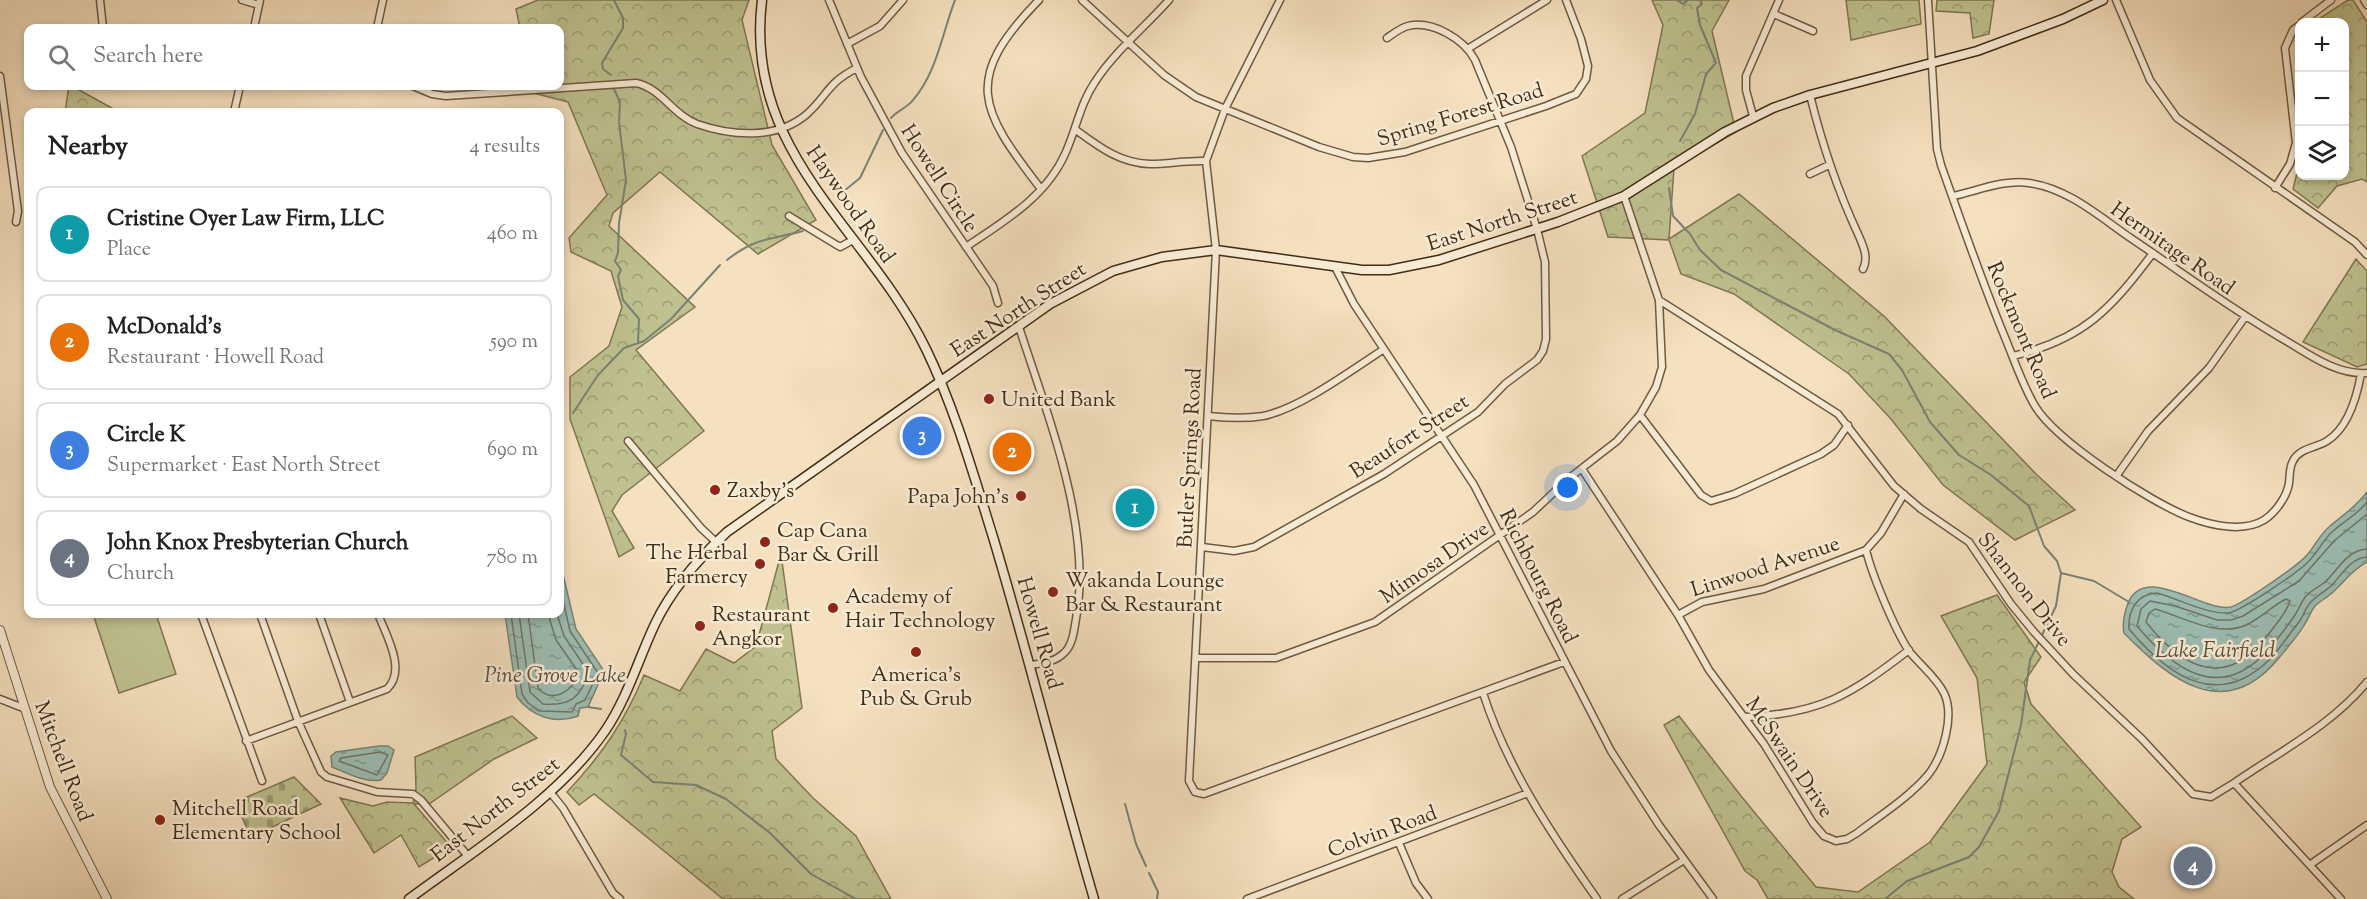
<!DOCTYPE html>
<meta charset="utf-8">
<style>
:root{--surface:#fff;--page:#f6f6f6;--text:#222;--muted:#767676;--line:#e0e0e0;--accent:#7c3aed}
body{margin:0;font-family:"Sorts Mill Goudy",serif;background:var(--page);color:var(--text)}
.controls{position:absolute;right:18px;top:18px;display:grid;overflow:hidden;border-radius:12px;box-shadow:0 3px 9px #0003}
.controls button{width:54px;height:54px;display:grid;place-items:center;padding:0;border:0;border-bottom:2px solid var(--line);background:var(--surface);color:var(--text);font:30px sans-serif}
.you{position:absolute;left:1568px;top:488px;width:21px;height:21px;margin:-15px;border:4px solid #fff;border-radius:50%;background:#1a73e8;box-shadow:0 0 0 9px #1a73e833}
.badge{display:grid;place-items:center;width:39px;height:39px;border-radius:50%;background:var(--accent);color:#fff;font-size:20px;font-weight:700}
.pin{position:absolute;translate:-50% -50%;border:3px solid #fff;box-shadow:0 2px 6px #0006}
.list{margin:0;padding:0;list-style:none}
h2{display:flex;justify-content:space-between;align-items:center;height:78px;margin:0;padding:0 24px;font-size:26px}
h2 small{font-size:20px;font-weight:400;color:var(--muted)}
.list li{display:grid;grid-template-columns:39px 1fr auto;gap:18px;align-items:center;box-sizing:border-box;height:96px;margin:0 12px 12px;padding:0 12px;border:2px solid var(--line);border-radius:12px}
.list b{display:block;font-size:22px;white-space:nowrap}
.list p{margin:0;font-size:20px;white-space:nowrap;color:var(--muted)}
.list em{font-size:20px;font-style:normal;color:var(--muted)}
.icon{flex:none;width:33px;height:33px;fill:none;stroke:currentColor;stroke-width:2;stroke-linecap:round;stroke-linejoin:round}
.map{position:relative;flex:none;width:2367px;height:899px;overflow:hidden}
.search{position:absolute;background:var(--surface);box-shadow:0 3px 9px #0003;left:24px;top:24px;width:540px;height:66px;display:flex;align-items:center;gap:15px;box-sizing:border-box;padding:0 21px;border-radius:12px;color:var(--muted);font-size:22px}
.panel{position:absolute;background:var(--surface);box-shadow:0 3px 9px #0003;left:24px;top:108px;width:540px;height:510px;border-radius:12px}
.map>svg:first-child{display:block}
</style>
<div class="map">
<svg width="2367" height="899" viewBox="0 0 2367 899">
<defs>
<pattern id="forest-crowns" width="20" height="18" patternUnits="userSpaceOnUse" patternTransform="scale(1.5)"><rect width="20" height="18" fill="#bfc190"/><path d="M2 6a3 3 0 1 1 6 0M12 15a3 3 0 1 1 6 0" fill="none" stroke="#9d9d74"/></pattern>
<pattern id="cemetery-stones" width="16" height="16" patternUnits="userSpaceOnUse" patternTransform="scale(1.5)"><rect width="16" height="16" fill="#bfc190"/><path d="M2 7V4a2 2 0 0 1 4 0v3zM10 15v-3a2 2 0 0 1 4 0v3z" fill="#9d9d74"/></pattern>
<pattern id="water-ripples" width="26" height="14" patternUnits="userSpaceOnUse" patternTransform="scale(1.5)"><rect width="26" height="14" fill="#9cbdb3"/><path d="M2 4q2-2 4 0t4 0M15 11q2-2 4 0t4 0" fill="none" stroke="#819a90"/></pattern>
</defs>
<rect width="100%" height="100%" fill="#f5e0bf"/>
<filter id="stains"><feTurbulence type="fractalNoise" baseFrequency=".00333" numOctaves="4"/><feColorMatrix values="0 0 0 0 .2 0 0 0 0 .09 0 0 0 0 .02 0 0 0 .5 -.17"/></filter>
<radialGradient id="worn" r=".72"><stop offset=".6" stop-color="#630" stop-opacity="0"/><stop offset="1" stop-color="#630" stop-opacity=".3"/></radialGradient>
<path fill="url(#forest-crowns)" stroke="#807752" stroke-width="1.5" d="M538,0H749L742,20L772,145L816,220L758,254L660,172L613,213L609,226L695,307L636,350L704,431L622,495L612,511L634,548L619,557L570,419V377L609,346L622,307L611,271L571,252L569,238L607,195L568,102L533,93L531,86H560V28H520L516,9Z
M1652,0H1729L1712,31L1736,132L1674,168L1669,239L1739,194L1885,317L2036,474L2075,510L2015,540L1943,485L1891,419L1849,374L1734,294L1681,274L1669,240L1608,237L1582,156L1645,113L1663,25Z
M1846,0H1919L1921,24L1851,40Z
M1937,0H1994L1989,34L1973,38L1970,13L1936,11Z
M2348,0H2353L2367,22V182L2362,179L2337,186L2318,208L2293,189L2299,165L2300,176H2344V22H2314Z
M69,86H72L119,112H65Z
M2356,259L2367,271V364L2357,367L2303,342Z
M781,554L802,708L772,731L776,759L813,798L856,836L891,899H723L594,794L579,805L567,792C601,756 625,721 644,675L680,691L706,649L734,663L756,646Z
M1997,595L2041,657L2024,682L2031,704L2141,827L2122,839L2112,872L2119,887L2134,899H1768L1757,880L1745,871L1664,725L1679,716L1741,796L1816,887L1858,892L1930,842L1987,764L1977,678L1941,616Z
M512,716L537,738L494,759L429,804H414L451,847L419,867L401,835L374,853L340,798L373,806L387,802L413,803L416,789L415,757Z"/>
<path fill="url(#cemetery-stones)" stroke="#807752" stroke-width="1.5" d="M294,777L321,804L251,837L235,802Z"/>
<path fill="#bfc190" stroke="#807752" stroke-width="1.5" d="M93,614H156L176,674L119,693Z"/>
<path fill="url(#water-ripples)" stroke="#788374" stroke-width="1.5" d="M2367,492V562C2352,570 2345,581 2333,592C2328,597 2320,601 2315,606C2311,611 2309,617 2306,622C2299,635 2287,648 2278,659C2224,724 2169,679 2124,633C2122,624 2124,615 2127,606C2142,560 2204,613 2231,607C2242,604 2299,565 2307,555C2315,546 2320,534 2330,526C2343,515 2356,507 2367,492Z
M560,562L576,629L604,671L588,707L580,708L578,716C555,725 531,716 517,697L505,614H560Z
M379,746H388L394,750L387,773L381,780C365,783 347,773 332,767L331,756L336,752Z"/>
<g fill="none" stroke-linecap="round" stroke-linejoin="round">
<path stroke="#6f7564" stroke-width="1.5" d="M2367,502C2357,515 2344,521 2332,532C2323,540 2318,552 2309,561C2300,571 2240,612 2228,613C2206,614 2179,599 2157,593C2137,594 2128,610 2129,629C2169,677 2219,711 2271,658C2281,647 2290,633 2299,622C2304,615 2305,608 2311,602C2317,595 2326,591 2332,585C2342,574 2351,558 2367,557
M2367,514L2334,541L2299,581L2243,616L2231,620H2217L2175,606L2150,601L2141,609L2137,626C2173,669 2219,703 2266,652C2276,641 2287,627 2295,615C2299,609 2301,602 2306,596C2312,590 2319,587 2325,582C2338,570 2347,550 2367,549
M2286,599L2290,601C2286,614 2275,625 2267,636C2226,690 2183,669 2146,622L2149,613L2155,609C2184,617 2217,638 2246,625C2261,618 2272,606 2286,599Z
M511,614L522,694L528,703L540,711L572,712L576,704L585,700L598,673L570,631L560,587
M519,614L530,692L543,704C570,706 580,698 589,673L564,636L557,614
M528,614L538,688C553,705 574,690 579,673L556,640L548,614
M380,752L388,755L377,775L339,761L341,758Z"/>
<path stroke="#788374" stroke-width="2" d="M1677,0L1683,4L1688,0
M611,75L603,69L602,63L623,28V18L614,0
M613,87L620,102L619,122L626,180L619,223L618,253L615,261L621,270L618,276L623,300L639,319L638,343
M92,109L95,112
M891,118C898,110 907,108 913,100C937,72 942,34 955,0
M1680,141L1695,114L1706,74L1716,63L1700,25L1697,8L1702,4L1700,0
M1669,188L1673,216L1690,234L1700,250L1721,270L1835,330L1889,354L1902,370L1930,422L1959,455L1991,475L2029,506L2044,546L2057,561L2061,573L2056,606L2030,660L2021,725L1999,811L1979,847L1969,857L1907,881L1885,899
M844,191L860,178L883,130
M727,260C756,237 770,240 803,231
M573,413L598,375L624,348L644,341L671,319L720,265
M2061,573L2094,581L2129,602
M588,707L601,709
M625,730L626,734L621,755L653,782L696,785L726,799L770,833L811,874L856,899
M1125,804L1136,844L1146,866
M1149,873L1158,892L1157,899"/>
<g stroke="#6f5a40" stroke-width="9">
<path id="minor" d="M100,0L103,28
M242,0L259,5
M829,0L861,77L902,153L993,286L998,303
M1039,0C962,79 979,109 1041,189
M1082,0L1164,75L1196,97L1319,147L1353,157L1368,158L1405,152L1546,106L1576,94L1586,79L1588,66L1581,39L1566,0
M1280,0L1225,109L1206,161L1216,250L1189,781L1195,792L1204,794L1564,662
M1928,0L1937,149L1941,165C1962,224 1982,282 2006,340C2015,362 2023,386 2035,406C2056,441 2150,502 2189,517C2210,525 2243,533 2264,520C2275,513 2287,497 2289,483C2290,476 2289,468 2293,461C2299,448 2316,448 2327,441C2348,428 2357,396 2361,374
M2116,0L2150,80L2177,118L2355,242L2367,255
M2364,0L2367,5
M1774,14L1813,31
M2302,22L2331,0
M254,28L260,0
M377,28L383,0
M847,44L880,26L903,0
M1469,48L1547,0
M0,76L18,211L16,222
M413,86L432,94L446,96L636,83C661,88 673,115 697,124C732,136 777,140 807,114C828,95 827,83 857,68
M1810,95C1822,144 1837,189 1858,234C1863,245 1869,258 1863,269
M234,112L240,86
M1753,116L1746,90V76L1779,0
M1076,130C1099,147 1120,163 1150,164C1169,164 1187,160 1206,161
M1810,174L1829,165
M2275,188L2290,164L2296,143L2285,48L2293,30L2300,25
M1624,196L1659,300L1838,414L1894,486L1921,509L1969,542L2011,604L2034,632L2073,674L2142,739L2193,794L2211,797L2234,783L2341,899
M1953,196C1977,191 2004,179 2029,183C2068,188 2101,218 2132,239C2184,274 2234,311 2288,342C2311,356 2338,375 2367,373
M789,216L840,247L853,240
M966,247C1003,222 1046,197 1065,154C1076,130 1080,104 1095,82C1114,52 1145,27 1169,0
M1335,267L1354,304L1474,485L1611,751L1659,825L1713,899
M1019,327C1047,414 1093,527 1076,619C1074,630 1073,645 1064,653C1055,662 1043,663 1031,665
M2013,356C2084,339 2111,309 2153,253
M1640,415L1701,495L1711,501L1734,494L1821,454L1834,445L1848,425
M1208,416C1226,418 1245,419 1263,416C1299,409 1352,370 1384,349
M628,441L701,528L716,542
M1582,469L1678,615L1709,670L1764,744L1813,823L1824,836L1836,841L1847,839L1857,833C1881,815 1908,798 1928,775C1943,756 1955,716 1944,693C1936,677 1920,665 1909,651C1895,630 1872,575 1866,550
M2117,475L2148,431L2209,368L2245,317
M1202,547L1234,551L1254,547L1384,474L1478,412L1505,384L1537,360L1543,351L1546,339L1545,262L1537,229L1511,147L1475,60C1464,39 1432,20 1408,26C1400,28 1393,34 1387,38
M201,614L262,781
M260,614L298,721L321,772L327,777L377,792L413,794L421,800L467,855
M319,614L350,702
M1678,615L1702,602L1764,589L1866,550L1881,533L1904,494
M1196,658H1276L1375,622L1533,512L1568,479L1617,441L1640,415L1656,387L1662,367L1659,300
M1483,693C1507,768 1552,835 1597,899
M0,699L23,708
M1745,717C1821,714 1850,695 1909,650
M246,741L387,689C407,670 386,635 378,614
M2234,783C2279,752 2332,725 2367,682
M550,792L563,808L613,893L620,899
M1399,843L1416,883L1428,899
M2311,864L2367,825
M1247,899L1528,793
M1622,899L1684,860"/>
</g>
<g stroke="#6f5a40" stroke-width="10">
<path id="tertiary" d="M0,630L50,787L107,899"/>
</g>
<g stroke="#422d15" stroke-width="11">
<path id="secondary" d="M762,0C743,154 867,228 926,349C955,409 973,473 993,537C1029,657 1059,779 1094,899
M409,899C475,850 559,798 605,731C627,699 638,660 655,624C672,588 698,559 727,532L1050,304L1113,271L1162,257L1216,250L1362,270H1389L1439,260L1558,222L1624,196L1725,132L1773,108L1810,95L1977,51L2063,19L2103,0"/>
</g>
<use href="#minor" stroke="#f8ebd5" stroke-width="6"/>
<use href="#tertiary" stroke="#f8ebd5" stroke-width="8"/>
<use href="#secondary" stroke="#f8ebd5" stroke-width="8"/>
</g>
<g fill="#8f2418" stroke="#f8ebd5" stroke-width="2">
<circle cx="989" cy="399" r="6"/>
<circle cx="715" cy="490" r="6"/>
<circle cx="1021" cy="496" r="6"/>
<circle cx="765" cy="542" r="6"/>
<circle cx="760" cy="564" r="6"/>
<circle cx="1053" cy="592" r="6"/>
<circle cx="833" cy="608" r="6"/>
<circle cx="700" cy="626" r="6"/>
<circle cx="916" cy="652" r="6"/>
<circle cx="160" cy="820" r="6"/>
</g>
<g text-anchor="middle" stroke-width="5" stroke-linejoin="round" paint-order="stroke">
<g font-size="21" fill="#422d15" stroke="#f8ebd5">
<text transform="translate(1460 114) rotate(-17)" y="7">Spring Forest Road</text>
<text transform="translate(940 178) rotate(57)" y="7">Howell Circle</text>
<text transform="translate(851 204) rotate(55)" y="7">Haywood Road</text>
<text transform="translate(1502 220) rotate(-18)" y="7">East North Street</text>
<text transform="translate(2173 248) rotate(35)" y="7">Hermitage Road</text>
<text transform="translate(1018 309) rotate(-33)" y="7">East North Street</text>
<text transform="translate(2022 330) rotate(67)" y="7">Rockmont Road</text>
<text transform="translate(1409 436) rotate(-33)" y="7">Beaufort Street</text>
<text transform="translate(1189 458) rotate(-87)" y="7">Butler Springs Road</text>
<text transform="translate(1434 562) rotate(-35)" y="7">Mimosa Drive</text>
<text transform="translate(1765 566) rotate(-18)" y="7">Linwood Avenue</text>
<text transform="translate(1539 576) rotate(63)" y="7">Richbourg Road</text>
<text transform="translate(2025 589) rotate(52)" y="7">Shannon Drive</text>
<text transform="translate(1040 633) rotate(74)" y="7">Howell Road</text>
<text transform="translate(1790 757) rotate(56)" y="7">McSwain Drive</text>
<text transform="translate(64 761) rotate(69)" y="7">Mitchell Road</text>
<text transform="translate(495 809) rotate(-38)" y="7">East North Street</text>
<text transform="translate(1382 831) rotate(-20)" y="7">Colvin Road</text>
</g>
<g font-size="21" fill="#422d15" stroke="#f8ebd5" text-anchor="start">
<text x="1001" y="406">United Bank</text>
<text x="727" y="497">Zaxby's</text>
<text x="1009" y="503" text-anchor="end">Papa John's</text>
<text x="777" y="537">Cap Cana<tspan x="777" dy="24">Bar &amp; Grill</tspan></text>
<text x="748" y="559" text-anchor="end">The Herbal<tspan x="748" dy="24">Farmercy</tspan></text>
<text x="1065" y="587">Wakanda Lounge<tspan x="1065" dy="24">Bar &amp; Restaurant</tspan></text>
<text x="845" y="603">Academy of<tspan x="845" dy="24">Hair Technology</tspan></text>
<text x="712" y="621">Restaurant<tspan x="712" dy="24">Angkor</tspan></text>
<text x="916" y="681" text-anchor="middle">America's<tspan x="916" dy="24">Pub &amp; Grub</tspan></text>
<text x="172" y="815">Mitchell Road<tspan x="172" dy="24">Elementary School</tspan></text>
</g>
<g font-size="22" font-style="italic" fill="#58513c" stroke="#f8ebd5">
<text x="2215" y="657">Lake Fairfield</text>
<text x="555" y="682">Pine Grove Lake</text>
</g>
</g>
<rect width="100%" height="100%" filter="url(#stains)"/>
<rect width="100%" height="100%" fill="url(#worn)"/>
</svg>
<div class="controls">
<button>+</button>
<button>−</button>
<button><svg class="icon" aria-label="layers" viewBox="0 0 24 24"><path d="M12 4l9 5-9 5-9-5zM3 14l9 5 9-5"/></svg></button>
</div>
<div class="you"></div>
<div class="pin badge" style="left:1135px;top:508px;background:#0f9aa8">1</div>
<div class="pin badge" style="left:1012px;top:452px;background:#e8710a">2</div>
<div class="pin badge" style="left:922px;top:436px;background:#3f7fe0">3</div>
<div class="pin badge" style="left:2193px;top:866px;background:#6b7280">4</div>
<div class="search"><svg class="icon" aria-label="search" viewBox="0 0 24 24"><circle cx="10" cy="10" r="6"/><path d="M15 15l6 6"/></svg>Search here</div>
<section class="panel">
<h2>Nearby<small>4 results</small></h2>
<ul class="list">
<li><span class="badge" style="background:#0f9aa8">1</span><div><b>Cristine Oyer Law Firm, LLC</b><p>Place</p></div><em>460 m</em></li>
<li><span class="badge" style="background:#e8710a">2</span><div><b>McDonald's</b><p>Restaurant · Howell Road</p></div><em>590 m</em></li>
<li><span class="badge" style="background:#3f7fe0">3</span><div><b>Circle K</b><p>Supermarket · East North Street</p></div><em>690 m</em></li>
<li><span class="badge" style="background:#6b7280">4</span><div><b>John Knox Presbyterian Church</b><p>Church</p></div><em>780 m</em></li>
</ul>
</section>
</div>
